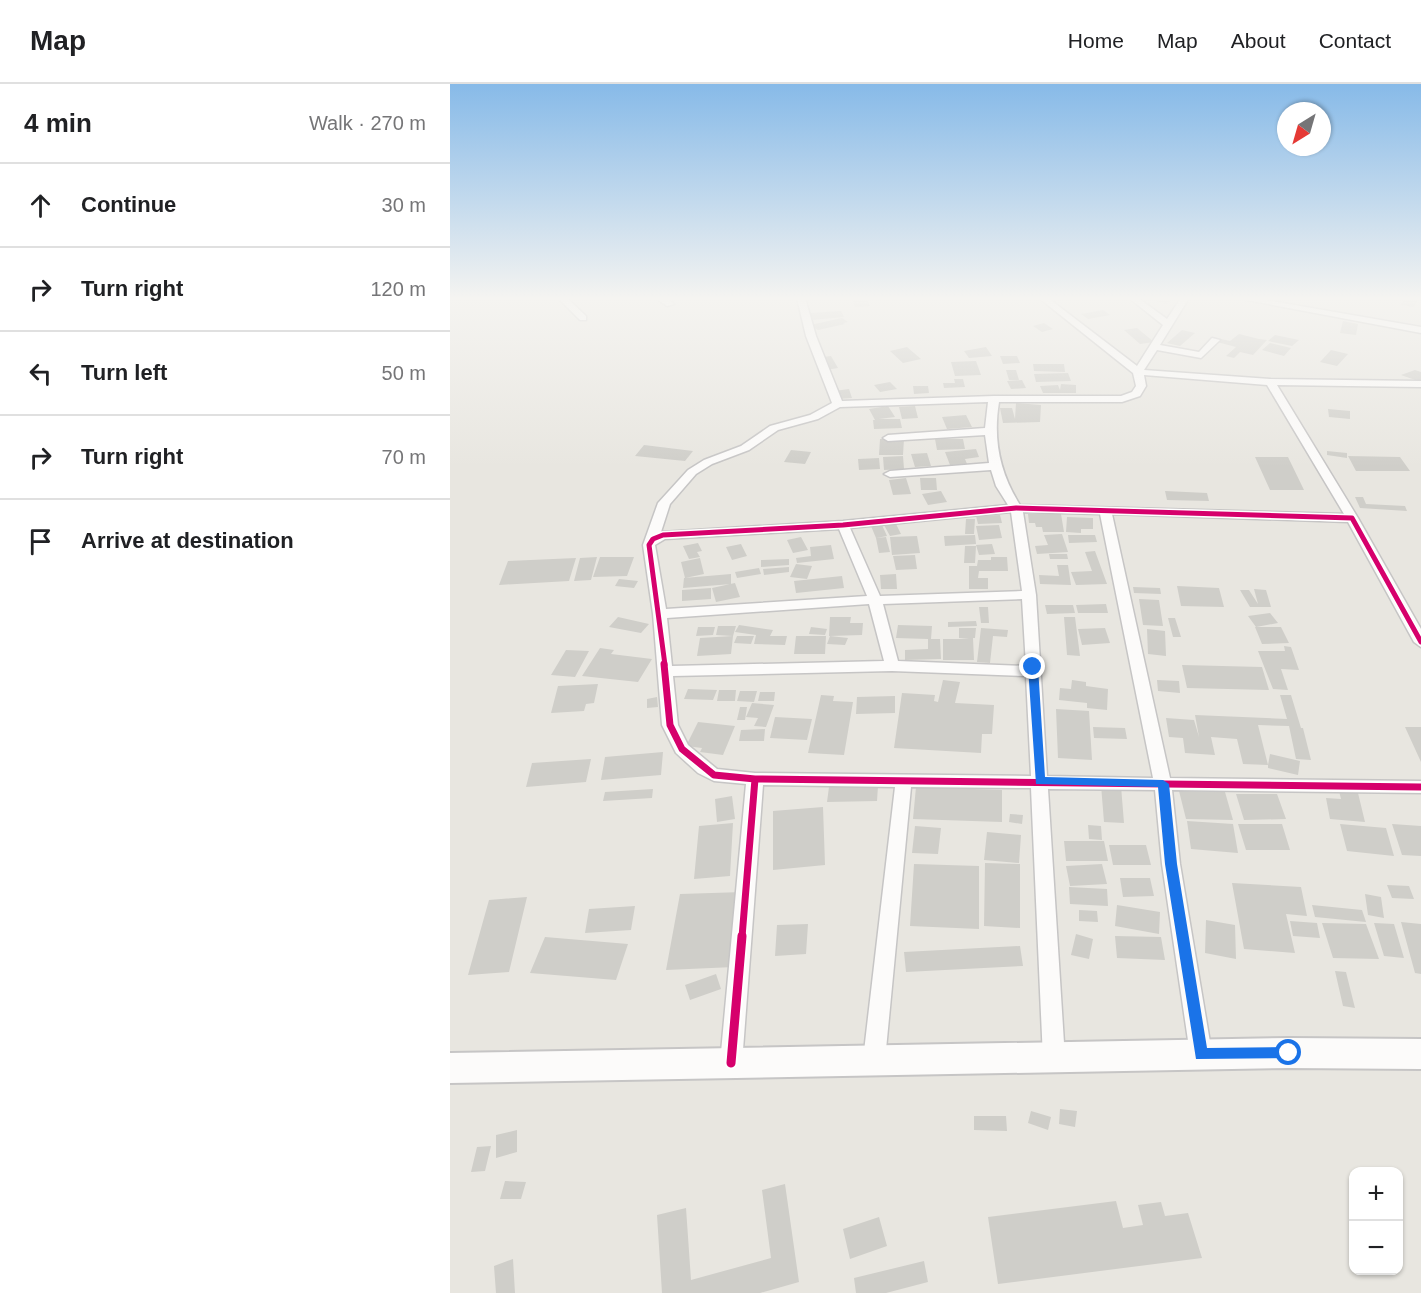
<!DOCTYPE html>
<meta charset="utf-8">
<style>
:root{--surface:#fff;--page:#f2f2f2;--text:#202124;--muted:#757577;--line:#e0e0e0}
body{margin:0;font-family:Arial,sans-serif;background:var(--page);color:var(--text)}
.controls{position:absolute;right:18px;bottom:18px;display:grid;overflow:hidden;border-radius:12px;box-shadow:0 2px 4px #0004}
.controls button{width:54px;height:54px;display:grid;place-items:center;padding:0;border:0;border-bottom:2px solid var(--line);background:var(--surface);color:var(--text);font:30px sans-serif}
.compass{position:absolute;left:827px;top:18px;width:54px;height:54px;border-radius:50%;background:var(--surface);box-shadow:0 2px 4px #0004;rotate:217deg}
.stop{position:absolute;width:18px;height:18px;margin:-14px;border:4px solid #1a73e8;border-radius:50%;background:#fff}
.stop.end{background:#1a73e8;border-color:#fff;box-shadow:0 2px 6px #0008}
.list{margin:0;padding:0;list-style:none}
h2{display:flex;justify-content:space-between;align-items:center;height:78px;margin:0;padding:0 24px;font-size:26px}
h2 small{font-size:20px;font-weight:400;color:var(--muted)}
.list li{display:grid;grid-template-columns:39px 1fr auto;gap:18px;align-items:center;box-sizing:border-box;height:84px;padding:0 24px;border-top:2px solid var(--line)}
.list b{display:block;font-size:22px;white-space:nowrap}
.list em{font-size:20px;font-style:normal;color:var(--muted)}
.icon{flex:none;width:33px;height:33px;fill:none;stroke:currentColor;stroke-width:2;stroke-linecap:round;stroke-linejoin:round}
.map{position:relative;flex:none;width:971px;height:1209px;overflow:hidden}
header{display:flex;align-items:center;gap:36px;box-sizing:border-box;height:84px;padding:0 30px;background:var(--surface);border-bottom:2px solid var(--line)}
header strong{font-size:28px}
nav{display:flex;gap:33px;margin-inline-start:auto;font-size:21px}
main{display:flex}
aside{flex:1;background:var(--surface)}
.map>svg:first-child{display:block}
</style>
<header>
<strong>Map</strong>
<nav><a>Home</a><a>Map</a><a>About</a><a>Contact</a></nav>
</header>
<main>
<aside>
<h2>4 min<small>Walk · 270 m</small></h2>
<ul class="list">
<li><svg class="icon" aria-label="ahead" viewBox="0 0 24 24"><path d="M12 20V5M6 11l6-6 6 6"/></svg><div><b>Continue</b></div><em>30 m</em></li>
<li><svg class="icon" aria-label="right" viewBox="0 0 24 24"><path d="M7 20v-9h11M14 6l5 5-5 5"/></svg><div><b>Turn right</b></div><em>120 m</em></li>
<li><svg class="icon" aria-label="left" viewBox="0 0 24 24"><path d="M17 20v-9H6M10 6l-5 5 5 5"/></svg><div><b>Turn left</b></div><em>50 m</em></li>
<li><svg class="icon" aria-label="right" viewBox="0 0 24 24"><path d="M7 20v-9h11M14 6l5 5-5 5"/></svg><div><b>Turn right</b></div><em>70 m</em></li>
<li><svg class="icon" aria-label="arrive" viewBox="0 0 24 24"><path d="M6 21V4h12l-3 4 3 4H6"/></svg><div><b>Arrive at destination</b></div></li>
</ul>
</aside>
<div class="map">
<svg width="971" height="1209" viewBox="0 0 971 1209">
<rect width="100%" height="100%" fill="#e8e6e0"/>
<path fill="#cfcec9" d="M401,214H416L420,222L405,223Z
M705,214H724L717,220L702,216Z
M955,214H969L964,223L951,221Z
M653,226L660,231L638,235L631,230Z
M391,227L394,233L361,236L359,229Z
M392,234L398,238L393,239L395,240L368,246L360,241Z
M893,237L908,240L906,251L890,249Z
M594,239L603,245L592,248L583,242Z
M687,244L704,258L690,260L674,246Z
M732,246L745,249L730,262L717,259Z
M789,250L809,255L817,256L803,271L790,268L784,274L776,272L786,263L767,258L771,255L780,257Z
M825,251L849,256L842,262L818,257Z
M820,259L841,264L834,272L812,266Z
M457,263L471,275L453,279L440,267Z
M536,263L542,272L519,274L514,267Z
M881,266L898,270L887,282L870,278Z
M381,272L388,284L370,287L364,274Z
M550,272H567L570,279L553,280Z
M526,277L531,291L505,292L501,278Z
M583,280H614L615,288L584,287Z
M556,286H566L569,296H559Z
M965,286L971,288V298L951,291Z
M618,289L621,297L586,298L584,290Z
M504,295H513L515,303L494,304L493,299H505Z
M572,296L576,304L561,305L557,297Z
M440,298L447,305L430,308L424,301Z
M611,300L626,301V309H593L590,302L608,301L610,306Z
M463,302H478L479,309L464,310Z
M399,305L402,314L387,315L384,307Z
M566,319L591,321L590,338L553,339L550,324H562L565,335Z
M438,322L445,333L429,335H450L452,344L424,345L423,336H425L419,325Z
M465,322L468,334L452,335L449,323Z
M878,325L900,327V335L879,333Z
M516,331L522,343L497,345L492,333Z
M430,355H454L453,371H429Z
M485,355H513L515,365L487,366Z
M194,361L243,367L235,377L185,372Z
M526,365L529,373L515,375L517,380L500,381L495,368Z
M341,366L361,368L355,380L334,378Z
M877,367L897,369V374L877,371Z
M477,369L481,382L465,383L461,370Z
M453,372L454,385L434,386L433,373Z
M898,372L950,373L960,387H906Z
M805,373H838L854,406H820Z
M429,374L430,385L409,386L408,375Z
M456,394L461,410L443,411L439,396Z
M470,394H486L487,406H471Z
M491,407L497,418L478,421L472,410Z
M715,407L757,409L759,417L717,416Z
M905,413H913L916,420L955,422L957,427L910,424Z
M578,430H611L614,448H593L592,443H586L585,439H579Z
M550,431L552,439L528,440L526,432Z
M617,433L643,434V445H631V449L616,448Z
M516,435H525L524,450H515Z
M446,440L451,450L440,452L434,441Z
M432,441L437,452L426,454L421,442Z
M549,441L552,454L529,456L526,442Z
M612,450L618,468L587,470L585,462L598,461L594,451Z
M525,451L526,460L495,462L494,452Z
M618,451H645L647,458L619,459Z
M467,452L470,469L442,471L440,453Z
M351,453L358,466L343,469L337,456Z
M436,453L440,468L429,469L426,454Z
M248,459L252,467L247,468L250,473L239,475L233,462Z
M291,460L297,472L282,476L276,463Z
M542,460L545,470L529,471L526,461Z
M381,461L384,475L347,479L346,474L361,472L360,463Z
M515,462H526L525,479H514Z
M645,467L657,500L626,501L621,488L642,487L635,468Z
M599,470H617L618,475H600Z
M465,471L467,485L446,486L443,472Z
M147,473L141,496L124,497L130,474Z
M150,473H184L177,492L143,493Z
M541,473H557L558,487H529L528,494H538V505H519V482H527L528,476H541Z
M126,474L119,497L49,501L58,477Z
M250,474L254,490L235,494L231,478Z
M339,475V481L311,483V476Z
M346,480L362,482L357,495L340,493Z
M607,481H618L621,501L590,500L589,491L609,492Z
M339,483V488L314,491L313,485Z
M309,484L311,490L287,494L285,488Z
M281,490V500L233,504L234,494Z
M446,490L447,505H431L430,491Z
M392,492L394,504L346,509L344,497Z
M169,495L188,497L184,504L165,502Z
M285,499L290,513L266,518L262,504Z
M727,502L769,504L774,523L731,522Z
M683,503L710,504L711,510L684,509Z
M261,504V515L232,517V506Z
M804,505L816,506L821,523H800L790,506H799L808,520Z
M689,515L709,516L713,542L693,541Z
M656,520L658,529H628L626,521Z
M595,521H623L625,529L597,530Z
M529,523H538L539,539H531Z
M820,529L828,539L806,543L798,532Z
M168,533L199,540L191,549L159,543Z
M380,533H401L400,539H413L412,551L379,552Z
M614,533H625L630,572L617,571Z
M718,534H725L731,553H723Z
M526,537L527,542L498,543V538Z
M289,541L323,546L320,552H337L335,561L304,560L306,551L285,548Z
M448,541L482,542L481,555H490L491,575L455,576V566L478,565V555L446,554Z
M268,542H286L283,552L266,551Z
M248,543H265L263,551L246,552Z
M361,543L377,545L375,551L359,550Z
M805,543H831L839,559L812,560Z
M509,544H526L525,554H523L524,576H493V555H519L509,554Z
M531,544L558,546L557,553L543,552L540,579L527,578Z
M655,544L660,559L632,561L628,545Z
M697,545L715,547L716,572L698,570Z
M283,552L281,570L247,572L250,554Z
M287,552H304L301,560L284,559Z
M346,552H376L375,570H344Z
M380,552L398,554L395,561L377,560Z
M834,562L841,563L849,586L831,585L838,606L823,605L808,567H835Z
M150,564L164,566L161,570L202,575L188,598L132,592Z
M116,566L139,567L125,593L101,591Z
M732,581L812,583L819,606L737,604Z
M493,596L510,598L505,619L544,621L542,650H532L531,669L444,664L452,609L485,611L484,617L488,618Z
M622,596L636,598V602L658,605L657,626L637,624V619L609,616L610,604L621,605Z
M707,596L729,597L730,609L708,607Z
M148,600L144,619L136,620L134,627L101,629L108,602Z
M238,605L267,606L263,616L234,615Z
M269,606H286L285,617H267Z
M290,607H307L304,618L287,617Z
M310,608H325L324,617H308Z
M371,611L384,612L383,617L403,618L394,671L358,669Z
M830,611H841L851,644H853L861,676L846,675L839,642L808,641L818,681L820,670L850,677L848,691L818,684V681L793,680L787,655L761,653L765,671L735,669L733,654L719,653L716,634L744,636L749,653L745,631L837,635Z
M445,612V629L406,630L407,613Z
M207,613L208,623L197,624V615Z
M302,619L324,621L316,643L304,642L308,634L296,633Z
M290,623H297L295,636H287Z
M606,625L639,627L642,676L608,674Z
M325,633L362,635L357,656L320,654Z
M248,638L285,642L273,671L250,668L252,664L236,662Z
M643,643L675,644L677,655L644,654Z
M955,643H971V678Z
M315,645L314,657H289L291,646Z
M213,668L211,691L151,696L155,673Z
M141,675L136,698L76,703L82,679Z
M651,701L671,702L674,739L654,738Z
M428,702L427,717L377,718L379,703Z
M466,703L552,706V738L463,735Z
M203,705L202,714L153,717L155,708Z
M729,707L775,708L783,736L736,735Z
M889,707L908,709L915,738L880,735L876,714L891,715Z
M786,710H827L836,735L794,736Z
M282,712L285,735L267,738L265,715Z
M373,723L375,781L323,786V727Z
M560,730L573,731L572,740L559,738Z
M737,737L783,740L788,769L741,765Z
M283,739L280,792L244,795L249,742Z
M788,740H832L840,766H796Z
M890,740L936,744L944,772L897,767Z
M942,740L971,742V772L952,771Z
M638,741L651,742L652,756L639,755Z
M465,742L491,744L488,770L462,769Z
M537,748L571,751L569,779L534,776Z
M614,757H654L658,777H616Z
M659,761H696L701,781H663Z
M535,779L570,780V844L534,842Z
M464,780L529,782V845L460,842Z
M652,780L657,800L620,802L616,782Z
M670,794H700L704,812L673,813Z
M782,799L851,803L857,832L836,830L845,869L794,865Z
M937,801L959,802L964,815L942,814Z
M619,803L657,805L658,822L620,820Z
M293,808L284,883L216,886L230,810Z
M915,810L931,813L934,834L918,831Z
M77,813L59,888L18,891L39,816Z
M667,821L710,828L709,850L665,842Z
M862,821L912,826L916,838L865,833Z
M185,822L181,846L135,849L139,825Z
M629,826L647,827L648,838L629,837Z
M756,836L785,841L786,875L755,869Z
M840,837L867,839L870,854L843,852Z
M951,838L971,840V890L965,889Z
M872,839L916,840L929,875L883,874Z
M924,839L944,840L954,874L934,872Z
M358,840L356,870L325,872L327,841Z
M626,850L643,855L639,875L621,871Z
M665,852L711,853L715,876L667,874Z
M95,853L178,860L166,896L80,889Z
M570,862L573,882L456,888L454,868Z
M885,887L896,888L905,924L893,922Z
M266,890L271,905L240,916L235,901Z
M610,1025L627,1027L625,1043L609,1040Z
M581,1027L601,1033L598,1046L578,1039Z
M524,1032H556L557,1047L524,1046Z
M67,1046V1068L46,1074V1051Z
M41,1062L35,1087L21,1088L27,1063Z
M55,1097L76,1098L71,1115H50Z
M335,1100L349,1198L310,1209H212L207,1131L236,1124L241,1196L321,1174L312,1106Z
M666,1117L673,1144L693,1141L688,1121L711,1118L715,1132L738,1129L752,1174L548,1200L538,1133Z
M429,1133L437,1162L400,1175L393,1145Z
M63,1175L65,1209H46L44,1182Z
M474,1177L478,1198L436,1209H406L404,1194Z"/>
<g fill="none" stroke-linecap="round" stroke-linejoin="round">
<g stroke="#c6c5c5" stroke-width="3">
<path id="street" d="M108,214H117L136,232V236H130Z
M206,214H216L224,220L217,222Z
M347,214H355L366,252L392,317L544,312H671L682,308L686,302L683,289L589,214H598L687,282L713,241L679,214H688L717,235L731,214H739L710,261L749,268L762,254L770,256L751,274L707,266L694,286L820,295L971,297V303L827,301L908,434L971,545V563L964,558L898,438L662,430L720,694L971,697V709L722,706L730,780L762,970L758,977L751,980L744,977L740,970L712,780L705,706L598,705L615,975L611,982L604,985L597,982L593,975L581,704L461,703L435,976L431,983L424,986L417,983L413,976L445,703L313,701L292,979L289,986L281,989L273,986L270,979L296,700L264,697L248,689L226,669L212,641L203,530L193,461L208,419L238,386L254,376L291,362L320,342L360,331L382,319L356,252ZM694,291L817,301L894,430L570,421C549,388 543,355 549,318H672L690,312L696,302ZM538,318L535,344L438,351L433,354L438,357L535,351L539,379L440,387L434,390L440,393L541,386L546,402L558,421L393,437L211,448L220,420L246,390L262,380L299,366L328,346L368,335L390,323ZM561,428L572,507L430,512L400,444ZM573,428L650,430L703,694L597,692L586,511ZM389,445L417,512L216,525L205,461L215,455ZM572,515L576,582L448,577L433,520ZM419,520L434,577L222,582L217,534ZM442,587L576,592L581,692L305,689L267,685L238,661L228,641L223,592Z
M786,214H804L971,243V249Z"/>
</g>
<g stroke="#c6c5c5" stroke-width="4">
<path id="secondary" d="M839,954L971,955V985L839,984L0,999V969Z"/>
</g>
<use href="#street" fill="#fcfbfa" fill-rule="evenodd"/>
<use href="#secondary" fill="#fcfbfa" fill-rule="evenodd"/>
<g stroke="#fff" stroke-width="8">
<path id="cycleway-far2" d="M215,581L199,461L203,455L213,451L393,441L566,424L902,434L971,558"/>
</g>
<g stroke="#fff" stroke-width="10">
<path id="cycleway-far1" d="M214,580L220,641L232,665L264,691L305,695
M292,853L305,695L971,703"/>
</g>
<g stroke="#fff" stroke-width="13">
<path id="cycleway" d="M281,979L292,852"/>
</g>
<use href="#cycleway-far2" stroke="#d6006c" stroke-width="5"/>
<use href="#cycleway-far1" stroke="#d6006c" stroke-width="7"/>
<use href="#cycleway" stroke="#d6006c" stroke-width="9"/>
</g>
<linearGradient id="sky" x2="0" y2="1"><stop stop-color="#87bae8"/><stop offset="0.56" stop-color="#f5f4f1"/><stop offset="1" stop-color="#f5f4f1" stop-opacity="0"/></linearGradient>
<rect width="971" height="383" fill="url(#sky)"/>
<path fill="#1a73e8" d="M583,579L588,583L595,693L713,696L719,700L727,780L757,964L839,963L844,964V974L746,975L715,780L708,703L586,700L578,583Z"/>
</svg>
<div class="controls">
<button>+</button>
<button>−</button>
</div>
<svg class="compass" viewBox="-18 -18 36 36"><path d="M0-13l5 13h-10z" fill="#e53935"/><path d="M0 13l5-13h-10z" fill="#757577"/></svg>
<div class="stop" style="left:839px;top:969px"></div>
<div class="stop end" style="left:583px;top:583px"></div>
</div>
</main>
